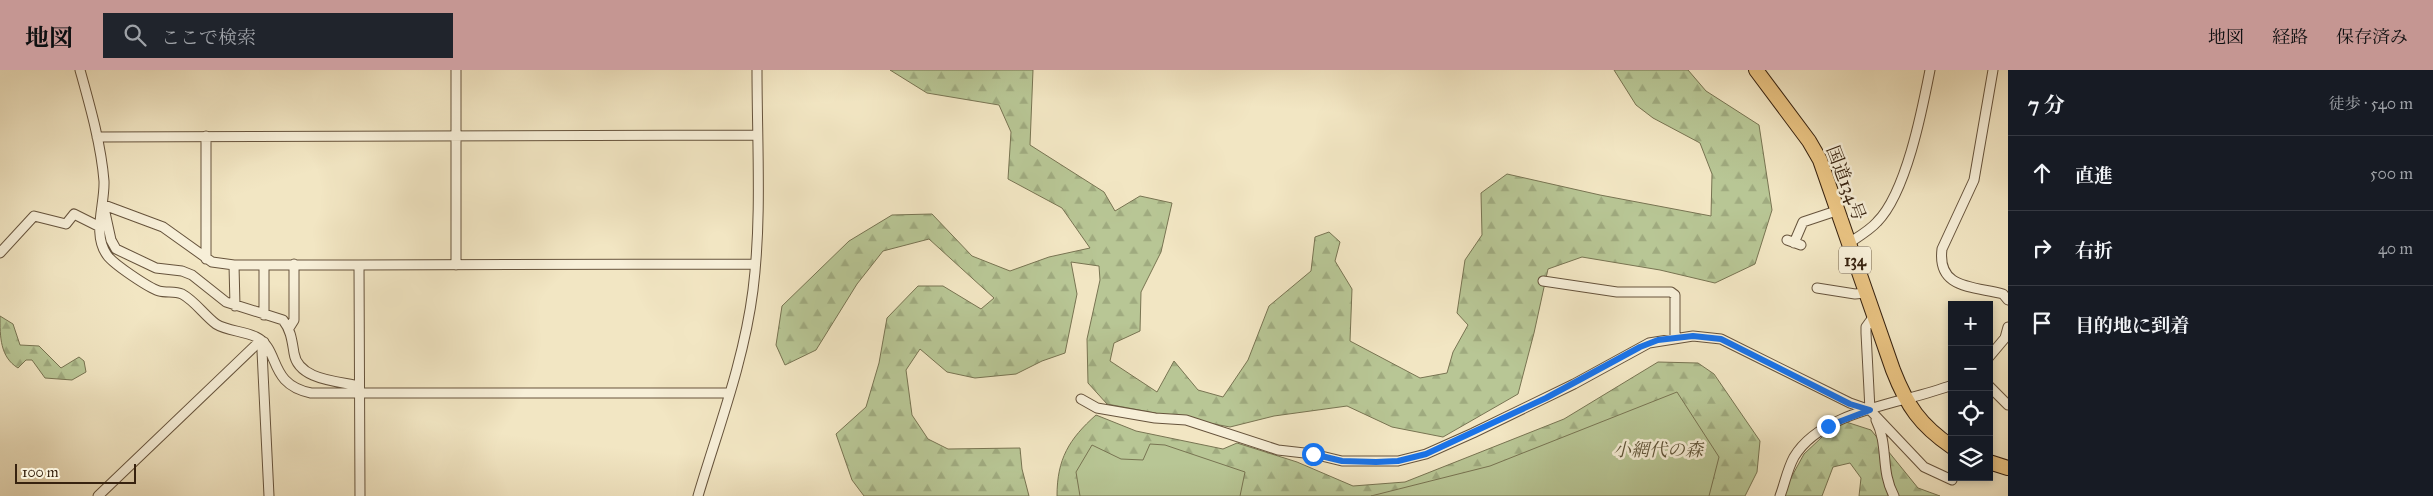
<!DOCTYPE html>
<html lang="ja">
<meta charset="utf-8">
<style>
:root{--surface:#171b24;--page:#20242c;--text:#f1f3f6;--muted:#9ea1a6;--line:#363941;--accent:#c59692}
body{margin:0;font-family:"IM FELL Great Primer","Noto Serif JP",serif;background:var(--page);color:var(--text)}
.controls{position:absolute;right:15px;bottom:15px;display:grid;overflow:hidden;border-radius:0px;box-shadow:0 2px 8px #0003}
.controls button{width:45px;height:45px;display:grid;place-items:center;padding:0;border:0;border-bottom:1px solid var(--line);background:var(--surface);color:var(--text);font:25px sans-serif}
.scale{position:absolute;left:15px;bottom:12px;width:121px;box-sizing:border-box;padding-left:5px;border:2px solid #37220f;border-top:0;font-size:14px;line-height:18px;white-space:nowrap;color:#37220f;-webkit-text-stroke:4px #f7efd8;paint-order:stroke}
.stop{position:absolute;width:15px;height:15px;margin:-11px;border:4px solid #1a73e8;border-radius:50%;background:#fff}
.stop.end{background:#1a73e8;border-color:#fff;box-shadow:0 1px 5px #0008}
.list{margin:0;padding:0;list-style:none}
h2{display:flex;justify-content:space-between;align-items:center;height:65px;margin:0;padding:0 20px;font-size:21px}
h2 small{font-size:16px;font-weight:400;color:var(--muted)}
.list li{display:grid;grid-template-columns:32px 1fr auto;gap:15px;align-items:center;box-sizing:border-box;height:75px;padding:0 20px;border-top:1px solid var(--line)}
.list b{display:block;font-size:19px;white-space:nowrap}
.list em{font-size:16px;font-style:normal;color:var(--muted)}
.icon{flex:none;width:28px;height:28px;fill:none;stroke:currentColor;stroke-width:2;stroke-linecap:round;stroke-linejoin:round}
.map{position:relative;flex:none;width:2008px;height:426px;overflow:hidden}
header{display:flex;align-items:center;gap:30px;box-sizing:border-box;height:70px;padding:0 25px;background:var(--accent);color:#111}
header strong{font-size:24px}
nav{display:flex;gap:28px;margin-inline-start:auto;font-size:18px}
.search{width:350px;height:45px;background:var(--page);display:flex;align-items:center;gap:12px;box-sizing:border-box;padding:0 18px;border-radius:0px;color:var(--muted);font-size:19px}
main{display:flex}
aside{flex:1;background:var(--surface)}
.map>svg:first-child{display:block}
</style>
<header>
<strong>地図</strong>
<div class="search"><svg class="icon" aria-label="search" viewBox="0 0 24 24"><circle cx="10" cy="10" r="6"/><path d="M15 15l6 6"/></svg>ここで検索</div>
<nav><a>地図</a><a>経路</a><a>保存済み</a></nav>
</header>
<main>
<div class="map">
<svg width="2008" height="426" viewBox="0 0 2008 426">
<defs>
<pattern id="forest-firs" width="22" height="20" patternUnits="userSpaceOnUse" patternTransform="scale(1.25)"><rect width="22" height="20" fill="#b8c695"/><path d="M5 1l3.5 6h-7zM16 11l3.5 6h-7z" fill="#9faa7f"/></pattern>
</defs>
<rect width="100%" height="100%" fill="#f2e6c3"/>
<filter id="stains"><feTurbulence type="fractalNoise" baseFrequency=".004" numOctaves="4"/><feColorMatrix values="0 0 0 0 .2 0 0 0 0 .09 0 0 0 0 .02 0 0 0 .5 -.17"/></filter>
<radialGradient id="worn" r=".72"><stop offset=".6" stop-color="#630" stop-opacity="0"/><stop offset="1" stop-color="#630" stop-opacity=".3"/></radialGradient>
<path fill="url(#forest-firs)" stroke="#787452" d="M890,0H1033L1030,75L1104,122L1115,141L1140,126L1172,133L1161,182L1141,222L1140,261L1114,273L1110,291L1157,322L1174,291L1198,320L1223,327L1248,290L1269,236L1311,201L1315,167L1329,162L1340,172L1335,191L1352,219L1350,271L1420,308L1447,303L1453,282L1468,255L1457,243L1465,190L1482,165L1481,123L1507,104L1600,125L1711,146L1712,104L1700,73L1653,48L1636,35L1614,0H1688L1706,21L1759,55L1772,140L1755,194L1715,213L1660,200L1582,187L1548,199L1534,263L1518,324L1443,367L1392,357L1347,336L1274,346L1230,357L1107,334L1088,313L1087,269L1100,210L1099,196L1071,192L1077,224L1065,283L1042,291L1016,304L975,308L947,302L920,279L906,300L912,345L928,369L948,379L1020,378L1022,399L1029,426H864L852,410L836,364L866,337L879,293L887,248L918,216H943L981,239L994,228L929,169L883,181L857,214L816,280L785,295L776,275L782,236L849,171L892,145L932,144L972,186L1010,201L1049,187L1090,178L1062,138L1008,109L1011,62L999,35L927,23Z
M0,246L13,254L20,275L39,276L61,298L79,287L84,291L86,302L72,310L45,308L32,290H26L18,298C0,287 0,267 0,246Z
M1658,292L1698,293L1714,304L1760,371L1757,402L1745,426H1057C1057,389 1069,369 1096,345L1136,361L1223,379L1237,373L1297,392L1353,416L1405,412L1564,349Z
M1840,350L1871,360L1918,418L1940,426H1859L1861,408L1850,393L1833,397L1822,426H1781L1804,384Z"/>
<path fill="#b8c695" stroke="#787452" d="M1677,322L1719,387L1709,426H1371L1490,396Z
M1150,374L1165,375L1245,402L1240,426H1080L1076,402L1092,375L1121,389L1143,390Z"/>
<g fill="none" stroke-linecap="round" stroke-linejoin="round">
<g stroke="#66533c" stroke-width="11">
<path id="minor" d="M80,0C90,36 101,74 104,111C105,135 92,164 107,185C113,194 149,218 159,221C166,223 175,221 182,224C195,231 204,245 216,254C227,261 244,261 256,267C281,279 267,314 311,323H729
M456,0V195
M1993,0L1974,110L1942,179C1937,219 1972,216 2003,224L2008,230
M97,67L757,65
M104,135L163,157L212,192L234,195H359L360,426
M104,138L111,170L116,179L156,198L182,201L192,205L226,232L283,250C291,260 292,271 294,283C298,310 337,311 359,316
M1787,170L1801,175
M1794,173L1803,152L1839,140
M1849,173C1858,167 1870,160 1877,152C1906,123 1922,41 1930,0
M0,183L34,146L66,154L74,144L100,157
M206,189V66
M234,195L235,236
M264,195V245
M359,195L755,194
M1543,211L1617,222H1671L1675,225V268
M1817,218L1855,224L1866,223
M289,258L294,250V194
M264,272L262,281L269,426
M1989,287L2005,268L2008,257
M1989,316L2008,335
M1081,329L1097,338L1155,348L1186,350L1278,380L1313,384L1342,391H1398L1426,384L1473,363L1574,314L1649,273L1693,266L1721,269L1850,333L1870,340L1924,397L1952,410
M1870,340L1866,263V257L1874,246
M1876,350C1889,376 1880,400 1894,426
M98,426L261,270
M698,426C718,359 744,291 753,220C762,148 757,73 757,0
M1780,426C1785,413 1787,400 1794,387C1823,339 1904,334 1952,315"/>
</g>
<g stroke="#37220f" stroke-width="16">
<path id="highway" d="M1756,0L1809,71L1820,90L1893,300C1907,336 1920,355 1952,377
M1989,392L2008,398"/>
</g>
<use href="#minor" stroke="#f7efd8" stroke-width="9"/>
<use href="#highway" stroke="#e9c382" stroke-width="14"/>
</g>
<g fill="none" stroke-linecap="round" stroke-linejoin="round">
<path stroke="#1a73e8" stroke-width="6" d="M1313,384L1342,391L1376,392L1398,391L1426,384L1546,328L1640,277L1658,270L1693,266L1721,269L1850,334L1870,340L1828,356"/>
</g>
<g text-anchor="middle" stroke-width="5" stroke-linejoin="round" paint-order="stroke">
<rect fill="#f7efd8" stroke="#71604b" stroke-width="1" x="1839" y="176.5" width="32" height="27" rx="4"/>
<g font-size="16" font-weight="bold" fill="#37220f">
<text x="1855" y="196">134</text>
</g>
<g font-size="18" fill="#37220f" stroke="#f7efd8">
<text transform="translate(1846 113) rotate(69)" y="6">国道134号</text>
</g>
<g font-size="18" font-style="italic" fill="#5e5337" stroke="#f7efd8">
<text x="1658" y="386">小網代の森</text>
</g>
</g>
<rect width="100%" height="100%" filter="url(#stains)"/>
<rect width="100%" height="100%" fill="url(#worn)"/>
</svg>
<div class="controls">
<button>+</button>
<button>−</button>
<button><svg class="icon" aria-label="locate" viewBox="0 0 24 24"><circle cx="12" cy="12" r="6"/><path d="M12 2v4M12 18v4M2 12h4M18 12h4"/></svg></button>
<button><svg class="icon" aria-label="layers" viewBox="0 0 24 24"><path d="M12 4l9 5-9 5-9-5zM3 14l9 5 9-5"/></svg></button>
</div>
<div class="scale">100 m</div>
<div class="stop" style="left:1313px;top:384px"></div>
<div class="stop end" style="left:1828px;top:356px"></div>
</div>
<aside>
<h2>7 分<small>徒歩 · 540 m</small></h2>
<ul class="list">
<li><svg class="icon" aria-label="ahead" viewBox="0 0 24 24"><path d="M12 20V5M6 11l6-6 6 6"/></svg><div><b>直進</b></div><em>500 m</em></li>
<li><svg class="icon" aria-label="right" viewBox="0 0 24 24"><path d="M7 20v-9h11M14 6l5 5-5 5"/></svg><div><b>右折</b></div><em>40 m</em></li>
<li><svg class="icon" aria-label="arrive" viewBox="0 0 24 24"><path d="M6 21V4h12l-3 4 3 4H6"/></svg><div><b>目的地に到着</b></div></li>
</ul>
</aside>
</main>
